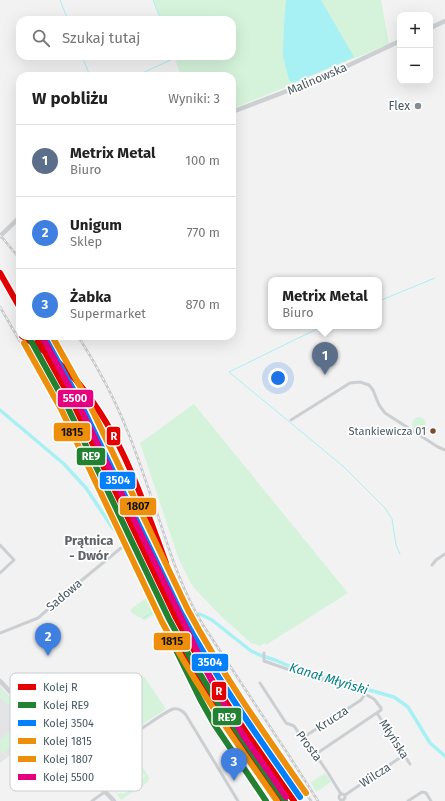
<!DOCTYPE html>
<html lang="pl">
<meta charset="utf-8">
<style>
:root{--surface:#fff;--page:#f2f2f2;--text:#222;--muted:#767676;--line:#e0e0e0;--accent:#838e94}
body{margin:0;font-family:"Fira Sans",sans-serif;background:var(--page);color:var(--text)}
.controls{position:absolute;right:12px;top:12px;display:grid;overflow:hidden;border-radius:8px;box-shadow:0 4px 16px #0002}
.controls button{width:36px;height:36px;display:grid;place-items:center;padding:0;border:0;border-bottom:1px solid var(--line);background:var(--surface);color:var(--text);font:20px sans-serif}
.you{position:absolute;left:278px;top:378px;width:14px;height:14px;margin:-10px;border:3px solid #fff;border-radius:50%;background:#1a73e8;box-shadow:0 0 0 6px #1a73e833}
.badge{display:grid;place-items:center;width:26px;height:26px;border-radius:50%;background:var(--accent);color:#fff;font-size:13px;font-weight:700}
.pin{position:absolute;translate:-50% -33px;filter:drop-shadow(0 1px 2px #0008)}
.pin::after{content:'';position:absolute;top:21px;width:14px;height:12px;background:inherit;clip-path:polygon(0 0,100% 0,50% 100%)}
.popup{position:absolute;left:268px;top:277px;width:114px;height:52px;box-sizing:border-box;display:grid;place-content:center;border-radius:8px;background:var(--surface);filter:drop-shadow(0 1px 3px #0005);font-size:13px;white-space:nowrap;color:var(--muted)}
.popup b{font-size:15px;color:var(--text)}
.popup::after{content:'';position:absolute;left:50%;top:100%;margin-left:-8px;border:8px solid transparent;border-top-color:var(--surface)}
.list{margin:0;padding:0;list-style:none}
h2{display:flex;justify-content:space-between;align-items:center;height:52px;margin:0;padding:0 16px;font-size:17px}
h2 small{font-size:13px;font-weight:400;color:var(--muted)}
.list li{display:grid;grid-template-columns:26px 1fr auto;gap:12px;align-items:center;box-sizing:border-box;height:72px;padding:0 16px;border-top:1px solid var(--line)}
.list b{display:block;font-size:15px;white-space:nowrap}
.list p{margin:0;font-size:13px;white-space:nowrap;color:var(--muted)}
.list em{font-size:13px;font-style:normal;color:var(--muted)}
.icon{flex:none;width:22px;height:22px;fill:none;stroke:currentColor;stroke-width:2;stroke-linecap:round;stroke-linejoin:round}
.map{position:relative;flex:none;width:445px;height:801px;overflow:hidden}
.search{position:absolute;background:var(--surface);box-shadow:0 4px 16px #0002;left:16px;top:16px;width:220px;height:44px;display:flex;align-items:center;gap:10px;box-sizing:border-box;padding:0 14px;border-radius:12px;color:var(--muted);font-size:15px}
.panel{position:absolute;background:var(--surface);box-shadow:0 4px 16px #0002;left:16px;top:72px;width:220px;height:268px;border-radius:12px}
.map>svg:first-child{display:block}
</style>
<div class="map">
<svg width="445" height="801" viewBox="0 0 445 801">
<rect width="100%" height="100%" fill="#f3f2f2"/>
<path fill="#e4e3e5" d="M0,686L41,731L0,763Z"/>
<path fill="#d5f3db" d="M154,0H381L389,44L232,109V76H181L174,56H232V20H161Z
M194,404L348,593L266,645L265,643L260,646L251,643L222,617L193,587L179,560L140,443Z
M412 424a7 7 0 1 1 14 0a7 7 0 1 1-14 0Z
M147,597L152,606L154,605L160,615L152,616L145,620L133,614L130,610Z
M143,675L166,709L84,763L53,729L56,732Z
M0,687L22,711L16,714L0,697Z
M17,714L27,725L21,732L11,721Z
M14,728L22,736L3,754L0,751V740Z
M125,744H126L149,777L148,782L121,800L117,794L113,789L115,788H116L115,790L118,794L121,793L123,794L135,786L145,776C138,767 124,756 125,744Z
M119,748L121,750V755L112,764H110L105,760L95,769L108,784L93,767L95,764Z
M325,773L331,782L318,791H315L311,782Z"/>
<path fill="#a7f0f4" d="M286,0H321L354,57L295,82H291L289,80L283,56L284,24Z"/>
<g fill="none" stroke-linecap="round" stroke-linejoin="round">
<path stroke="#a7f0f4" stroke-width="1" d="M60,0L68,20
M153,0L161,20
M82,56L90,76
M139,76L138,75L175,58L174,56
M379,301L435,278
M323,326L229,372L344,467L385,508L392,519L396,545L400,554
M143,618L160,608"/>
<path stroke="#a7f0f4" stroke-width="3.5" d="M0,410L64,464L86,488L112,527L126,544L158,605L161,609
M199,614L204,616L212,620L251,651L262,656L275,660L301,671L394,697L408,707L430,743L445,756"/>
<path stroke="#cbcfd2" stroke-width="3" d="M291,420L350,383L360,382L369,385L373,390L379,405L385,413L438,447L445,450
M0,545L14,560L0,573
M432,565L436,560L445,554
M0,633L38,618L82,580L121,548
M264,653V659
M264,661L307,676L365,694L361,700L304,737
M260,683L286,723L294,726L300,735L304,737L328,773L341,794
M377,713L410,764
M316,754L381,710V708L374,699L365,694
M83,768C101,753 124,740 144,727C152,722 165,712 173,709C178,708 183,711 186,715L238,801
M339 797a3 3 0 1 1 6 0a3 3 0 1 1-6 0Z
M345,795L404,755
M92,801L106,791
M408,801L422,792L426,793L431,801"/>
<path stroke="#ccd0d3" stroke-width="4.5" d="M430,28L445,21
M232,112L326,76L400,41
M0,236L20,217
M0,681L114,801"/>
<g stroke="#c6c9cb" stroke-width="2.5">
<path id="rail" d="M0,235L20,259
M0,307L115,505L148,571
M78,336C97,366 114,397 127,430C138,456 146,483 156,510C169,549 181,589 203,625L288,754L318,801
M166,563L180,599
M180,593L188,614L200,636L311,801
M174,625C188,653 200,682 216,710C234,741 256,771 277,801"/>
</g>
<use href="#rail" stroke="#fff" stroke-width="1" stroke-dasharray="3" stroke-linecap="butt"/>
<g stroke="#fff" stroke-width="9">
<path id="rail-1" d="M0,273L20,308
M22,336C41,348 59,361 74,378C121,431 142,498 166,563
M36,336L73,403L175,616C209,681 252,741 294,801
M180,643L207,698
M207,688L230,728L280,801"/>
</g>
<g stroke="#fff" stroke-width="9">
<path id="rail-2" d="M30,339L67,406L169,619C202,683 244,742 285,801
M174,646L200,699L214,724L266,801"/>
</g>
<g stroke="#fff" stroke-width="9">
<path id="rail-3" d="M44,336L79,400L181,613C216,678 258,737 300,797"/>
</g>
<g stroke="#fff" stroke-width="9">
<path id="rail-4" d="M24,343L61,409L162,622C195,685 237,743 277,801"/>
</g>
<g stroke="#fff" stroke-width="9">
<path id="rail-5" d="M52,336L86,397L188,610C222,674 264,733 306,793"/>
</g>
<g stroke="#fff" stroke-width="9">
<path id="rail-6" d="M42,336L77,401L216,690L243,735L286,797"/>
</g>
<use href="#rail-1" stroke="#e50000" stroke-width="6"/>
<use href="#rail-2" stroke="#238132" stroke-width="6"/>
<use href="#rail-3" stroke="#0080ff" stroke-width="6"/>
<use href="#rail-4" stroke="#ed8f0a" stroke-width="6"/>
<use href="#rail-5" stroke="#ed8f0a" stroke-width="6"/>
<use href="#rail-6" stroke="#e5007d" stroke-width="6"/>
</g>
<circle fill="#838e94" stroke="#fff" stroke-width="1.5" cx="418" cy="106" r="4"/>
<circle fill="#7a4b2a" stroke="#fff" stroke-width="1.5" cx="433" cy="431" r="3.5"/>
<g text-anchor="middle" stroke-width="3.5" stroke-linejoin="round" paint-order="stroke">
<g font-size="11" fill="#475861" stroke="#fff" text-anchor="end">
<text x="426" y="435">Stankiewicza 01</text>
</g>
<g font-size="12" fill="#475861" stroke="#fff">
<text transform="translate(317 79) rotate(-23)" y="4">Malinowska</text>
<text transform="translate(64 595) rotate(-40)" y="4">Sadowa</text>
<text transform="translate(332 719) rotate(-33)" y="4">Krucza</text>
<text transform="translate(394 739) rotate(57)" y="4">Młyńska</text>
<text transform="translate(309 746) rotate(53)" y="4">Prosta</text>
<text transform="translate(375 775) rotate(-33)" y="4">Wilcza</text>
</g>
<g font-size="12" fill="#475861" stroke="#fff" text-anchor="end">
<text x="410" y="110">Flex</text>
</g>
<g font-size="13" font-weight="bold" fill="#5d6367" stroke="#fff">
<text x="89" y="545">Prątnica<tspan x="89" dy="15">- Dwór</tspan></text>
</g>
<g font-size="13" font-style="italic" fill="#058087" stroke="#fff">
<text transform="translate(329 678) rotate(17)" y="5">Kanał Młyński</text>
</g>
</g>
<rect x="10" y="673" width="132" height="118" rx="6" fill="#fff" stroke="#c8cdd0" stroke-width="1"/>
<rect x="18" y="684" width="18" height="6" fill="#e50000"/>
<rect x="18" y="702" width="18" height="6" fill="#238132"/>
<rect x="18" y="720" width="18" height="6" fill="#0080ff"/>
<rect x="18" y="738" width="18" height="6" fill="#ed8f0a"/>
<rect x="18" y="756" width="18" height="6" fill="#ed8f0a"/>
<rect x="18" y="774" width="18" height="6" fill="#e5007d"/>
<g font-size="11" fill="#475861">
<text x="43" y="691">Kolej R</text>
<text x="43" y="709">Kolej RE9</text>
<text x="43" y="727">Kolej 3504</text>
<text x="43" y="745">Kolej 1815</text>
<text x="43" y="763">Kolej 1807</text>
<text x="43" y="781">Kolej 5500</text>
</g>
<g stroke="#fff" stroke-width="1.5">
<rect x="57" y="389" width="37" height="19" rx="4" fill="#e5007d"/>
<rect x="53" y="422" width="38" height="20" rx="4" fill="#ed8f0a"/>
<rect x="106" y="426" width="15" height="20" rx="4" fill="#e50000"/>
<rect x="76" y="447" width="30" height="19" rx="4" fill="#238132"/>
<rect x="99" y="471" width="37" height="19" rx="4" fill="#0080ff"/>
<rect x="119" y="497" width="38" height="19" rx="4" fill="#ed8f0a"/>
<rect x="153" y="632" width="38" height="19" rx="4" fill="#ed8f0a"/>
<rect x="191" y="653" width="38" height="19" rx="4" fill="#0080ff"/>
<rect x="211" y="681" width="16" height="20" rx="4" fill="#e50000"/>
<rect x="212" y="707" width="30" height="19" rx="4" fill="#238132"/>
</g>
<g font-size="11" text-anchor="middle" font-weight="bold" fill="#fff">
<text x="75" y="402">5500</text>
<text x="114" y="440">R</text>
<text x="91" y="460">RE9</text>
<text x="118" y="484">3504</text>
<text x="210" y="666">3504</text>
<text x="219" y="695">R</text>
<text x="227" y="721">RE9</text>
</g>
<g font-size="11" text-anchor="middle" font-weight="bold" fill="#111">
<text x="72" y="436">1815</text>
<text x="138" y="510">1807</text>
<text x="172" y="645">1815</text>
</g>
</svg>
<div class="controls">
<button>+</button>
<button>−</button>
</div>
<div class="you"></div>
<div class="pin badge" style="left:325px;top:375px;background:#5c6f8a">1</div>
<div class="popup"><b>Metrix Metal</b>Biuro</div>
<div class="pin badge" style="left:48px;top:656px;background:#3f7fe0">2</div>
<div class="pin badge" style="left:234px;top:781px;background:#3f7fe0">3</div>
<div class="search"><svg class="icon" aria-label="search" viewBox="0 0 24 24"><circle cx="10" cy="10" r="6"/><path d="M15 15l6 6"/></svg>Szukaj tutaj</div>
<section class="panel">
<h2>W pobliżu<small>Wyniki: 3</small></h2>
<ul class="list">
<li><span class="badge" style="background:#5c6f8a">1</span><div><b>Metrix Metal</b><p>Biuro</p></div><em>100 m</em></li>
<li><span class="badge" style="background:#3f7fe0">2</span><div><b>Unigum</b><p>Sklep</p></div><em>770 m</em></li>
<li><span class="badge" style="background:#3f7fe0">3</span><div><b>Żabka</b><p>Supermarket</p></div><em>870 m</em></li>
</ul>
</section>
</div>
